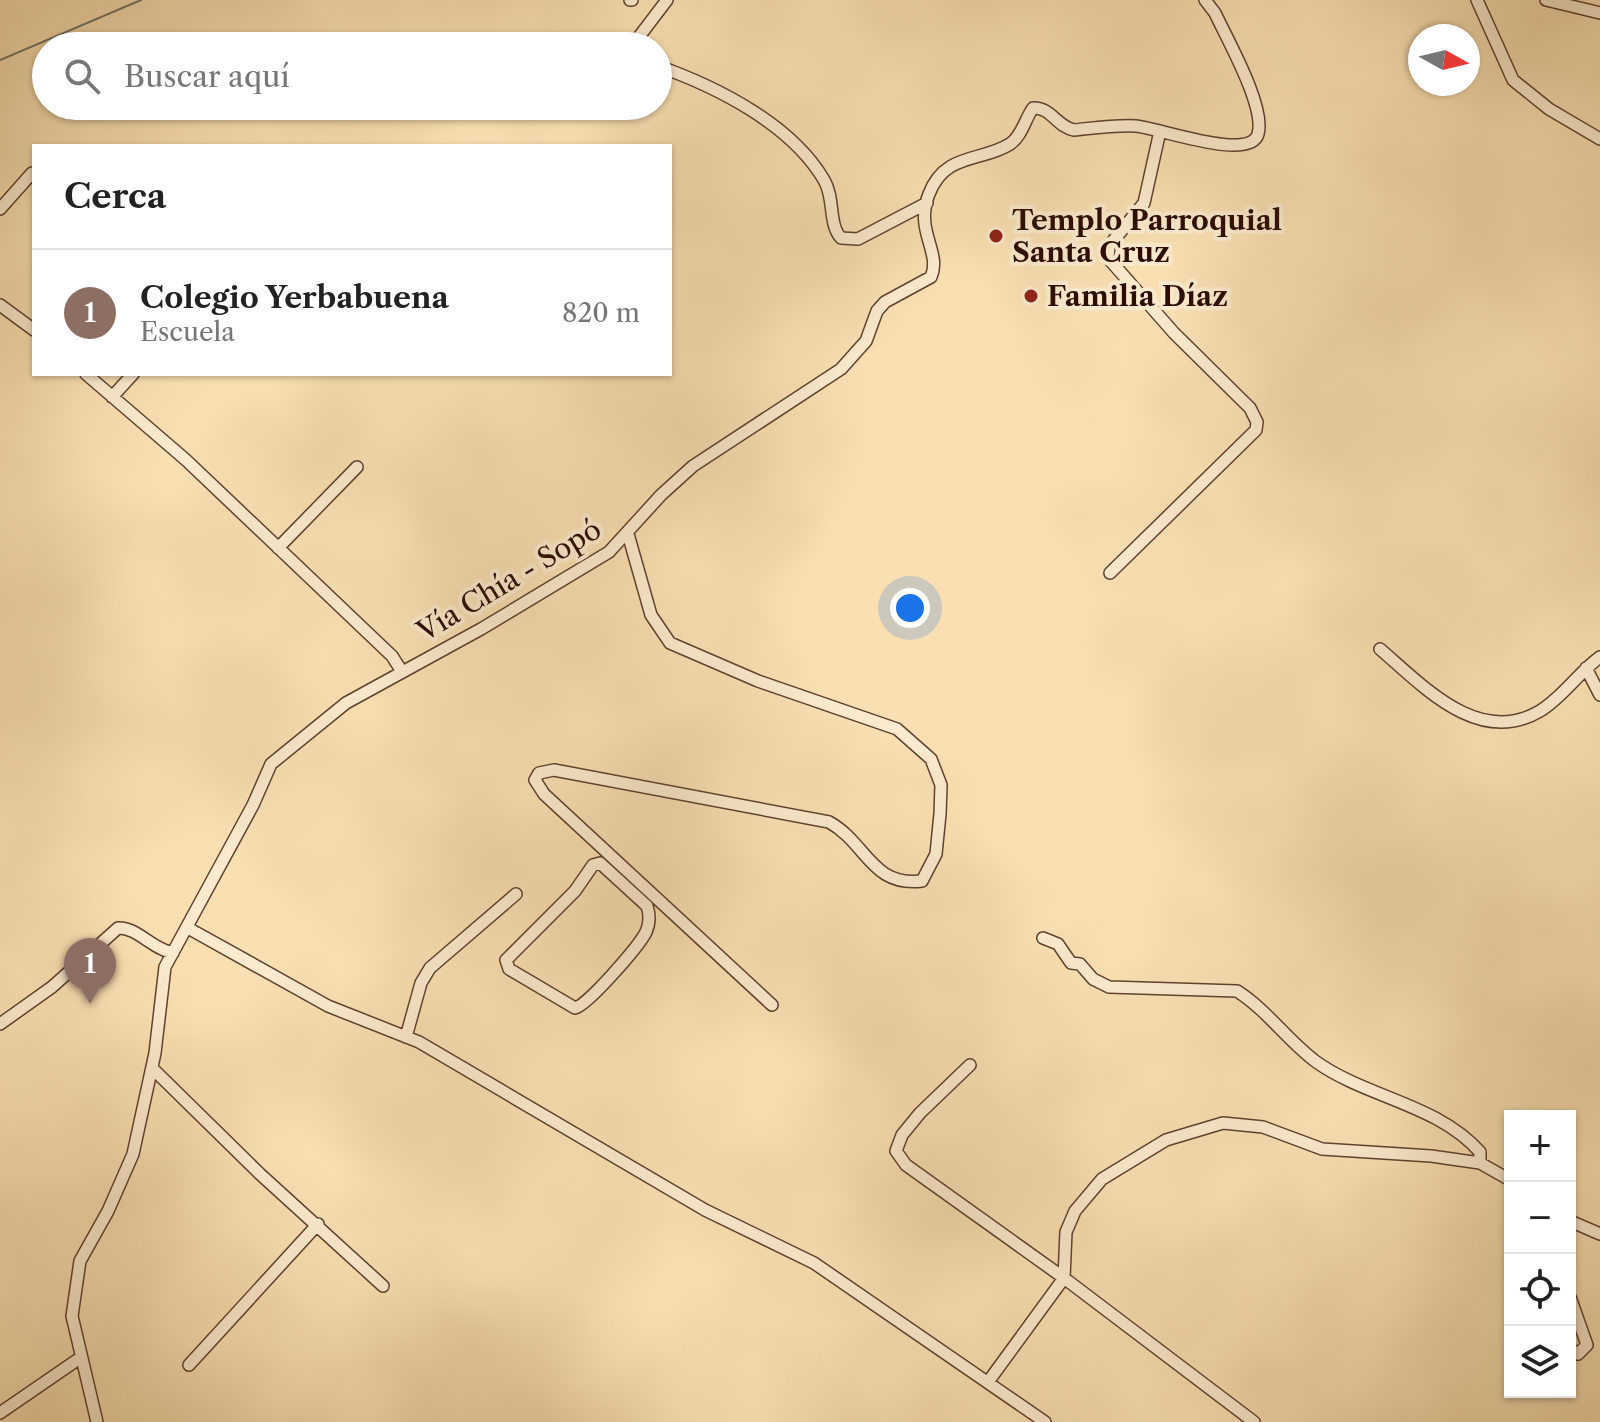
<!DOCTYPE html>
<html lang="es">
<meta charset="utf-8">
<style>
:root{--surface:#fff;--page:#f6f6f6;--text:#222;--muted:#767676;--line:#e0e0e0;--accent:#b45309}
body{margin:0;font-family:"Libre Caslon Text",serif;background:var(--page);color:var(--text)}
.controls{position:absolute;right:24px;bottom:24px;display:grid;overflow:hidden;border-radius:0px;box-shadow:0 2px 6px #0004}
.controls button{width:72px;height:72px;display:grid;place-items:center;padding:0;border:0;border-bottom:2px solid var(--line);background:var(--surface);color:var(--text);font:40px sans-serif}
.compass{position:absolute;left:1408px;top:24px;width:72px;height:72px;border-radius:50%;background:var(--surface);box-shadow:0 2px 6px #0004;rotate:98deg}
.you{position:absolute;left:910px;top:608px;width:28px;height:28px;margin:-20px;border:6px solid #fff;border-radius:50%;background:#1a73e8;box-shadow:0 0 0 12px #1a73e833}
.badge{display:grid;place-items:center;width:52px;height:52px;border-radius:50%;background:var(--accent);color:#fff;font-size:26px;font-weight:700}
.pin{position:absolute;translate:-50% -66px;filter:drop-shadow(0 2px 4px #0008)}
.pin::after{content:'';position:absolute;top:42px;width:28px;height:24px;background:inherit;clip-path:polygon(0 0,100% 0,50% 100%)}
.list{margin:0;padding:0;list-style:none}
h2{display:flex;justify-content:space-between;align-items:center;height:104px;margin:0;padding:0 32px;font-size:34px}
h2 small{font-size:26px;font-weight:400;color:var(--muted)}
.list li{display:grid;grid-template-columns:52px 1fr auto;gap:24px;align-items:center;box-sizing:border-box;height:128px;padding:0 32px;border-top:2px solid var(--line)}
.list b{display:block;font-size:30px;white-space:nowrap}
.list p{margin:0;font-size:26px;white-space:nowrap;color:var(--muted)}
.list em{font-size:26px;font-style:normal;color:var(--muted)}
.icon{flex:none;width:44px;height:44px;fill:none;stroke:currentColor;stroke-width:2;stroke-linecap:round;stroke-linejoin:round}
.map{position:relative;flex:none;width:1600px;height:1422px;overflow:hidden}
.search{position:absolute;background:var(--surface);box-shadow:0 2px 6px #0004;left:32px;top:32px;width:640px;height:88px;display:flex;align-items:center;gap:20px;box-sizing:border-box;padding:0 28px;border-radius:44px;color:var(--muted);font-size:30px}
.panel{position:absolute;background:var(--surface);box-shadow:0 2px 6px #0004;left:32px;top:144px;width:640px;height:232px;border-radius:0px}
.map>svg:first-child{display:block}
</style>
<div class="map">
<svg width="1600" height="1422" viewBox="0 0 1600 1422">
<rect width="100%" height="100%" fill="#f9dfb2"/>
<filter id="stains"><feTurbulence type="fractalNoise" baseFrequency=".0025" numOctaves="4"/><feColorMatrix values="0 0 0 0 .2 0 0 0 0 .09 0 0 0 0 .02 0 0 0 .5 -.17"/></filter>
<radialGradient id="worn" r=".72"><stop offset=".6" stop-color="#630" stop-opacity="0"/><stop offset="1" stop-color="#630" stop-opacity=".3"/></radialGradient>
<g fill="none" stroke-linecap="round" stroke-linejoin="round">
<path stroke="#707666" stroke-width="2" d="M0,60L141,0"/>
<g stroke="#5f412e" stroke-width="14">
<path id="minor" d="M630,0H632
M1477,0L1513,80L1549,109L1600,139
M1546,0L1600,13
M632,46L667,0
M658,66C717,87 791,124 824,180C835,198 828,224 841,238L858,239L927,203
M0,209L32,173
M0,305L34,330
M86,374L186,460L392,656L401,670
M112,397L133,374
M628,534L651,615L670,643L758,681L897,729L931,759L941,785L940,814L936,854L922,881C871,887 867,843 829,822L554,770L539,773L535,780L544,794L772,1005
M278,548L357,467
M1110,573L1256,430L1257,422L1250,408L1174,333L1108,258L1109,246L1144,203L1160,131
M1380,649C1424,687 1479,747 1540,711C1563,697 1579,672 1600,657
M1586,668L1600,695
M600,863L647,906C650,915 650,923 646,932C639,946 588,1005 575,1008L509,969L506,960L575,891L593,865Z
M188,928L328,1006L419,1042L705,1210L814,1263L1045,1422
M1043,938L1058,944L1071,963L1080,964L1093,979L1109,987L1237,991C1267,1010 1287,1040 1315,1061C1366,1098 1436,1103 1480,1152V1163
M0,1024L52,987L118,928C137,927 152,949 173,953
M406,1037L421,983L430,968L516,894
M970,1065L920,1113L902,1135L896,1151L906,1165L1064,1278L1254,1422
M152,1068L260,1174L383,1286
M1570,1221L1600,1234
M1570,1297L1587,1345L1578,1354L1570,1349
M189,1365L318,1224
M988,1382L1064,1278L1066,1232L1075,1211L1102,1179L1166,1140L1223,1123L1263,1127L1322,1149L1431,1156L1480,1163L1510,1180
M0,1413L80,1358
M97,1422L72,1316L80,1261L108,1211L133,1154L155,1053L165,967L253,805L271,764L346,703L481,629L609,552L661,495L693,466L841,369L866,341L877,311L885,302L931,277C942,252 914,231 929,194C945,152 982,162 1010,144C1022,136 1025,119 1033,108C1051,107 1057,127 1074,130C1094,128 1115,125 1136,126C1159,128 1250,162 1258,134C1266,107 1227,39 1215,13L1205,0"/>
</g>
<use href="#minor" stroke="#fbeacd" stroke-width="11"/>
</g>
<g fill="#8f2418" stroke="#fbeacd" stroke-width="3">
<circle cx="996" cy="236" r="8"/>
<circle cx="1031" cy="296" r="8"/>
</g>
<g text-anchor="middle" stroke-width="8" stroke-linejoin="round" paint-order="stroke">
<g font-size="28" font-weight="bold" fill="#2c0c02" stroke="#fbeacd" text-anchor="start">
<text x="1012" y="230">Templo Parroquial<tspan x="1012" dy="32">Santa Cruz</tspan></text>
<text x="1047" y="306">Familia Díaz</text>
</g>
<g font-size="28" fill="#2c0c02" stroke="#fbeacd">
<text transform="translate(509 580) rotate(-31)" y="10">Vía Chía - Sopó</text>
</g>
</g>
<rect width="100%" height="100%" filter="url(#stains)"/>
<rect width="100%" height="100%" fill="url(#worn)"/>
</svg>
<div class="controls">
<button>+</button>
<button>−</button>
<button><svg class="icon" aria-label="locate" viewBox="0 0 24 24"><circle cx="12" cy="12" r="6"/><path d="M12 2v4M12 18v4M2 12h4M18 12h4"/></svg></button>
<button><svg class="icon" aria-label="layers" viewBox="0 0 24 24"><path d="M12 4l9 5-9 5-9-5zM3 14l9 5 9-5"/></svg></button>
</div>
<svg class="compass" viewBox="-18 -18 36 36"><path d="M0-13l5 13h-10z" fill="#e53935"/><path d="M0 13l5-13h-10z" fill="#767676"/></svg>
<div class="you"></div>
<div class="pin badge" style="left:90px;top:1004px;background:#8d6e63">1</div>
<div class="search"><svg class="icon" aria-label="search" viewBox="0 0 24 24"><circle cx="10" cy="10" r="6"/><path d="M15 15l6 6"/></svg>Buscar aquí</div>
<section class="panel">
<h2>Cerca<small></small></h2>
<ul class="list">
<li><span class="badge" style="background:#8d6e63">1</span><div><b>Colegio Yerbabuena</b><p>Escuela</p></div><em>820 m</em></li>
</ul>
</section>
</div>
